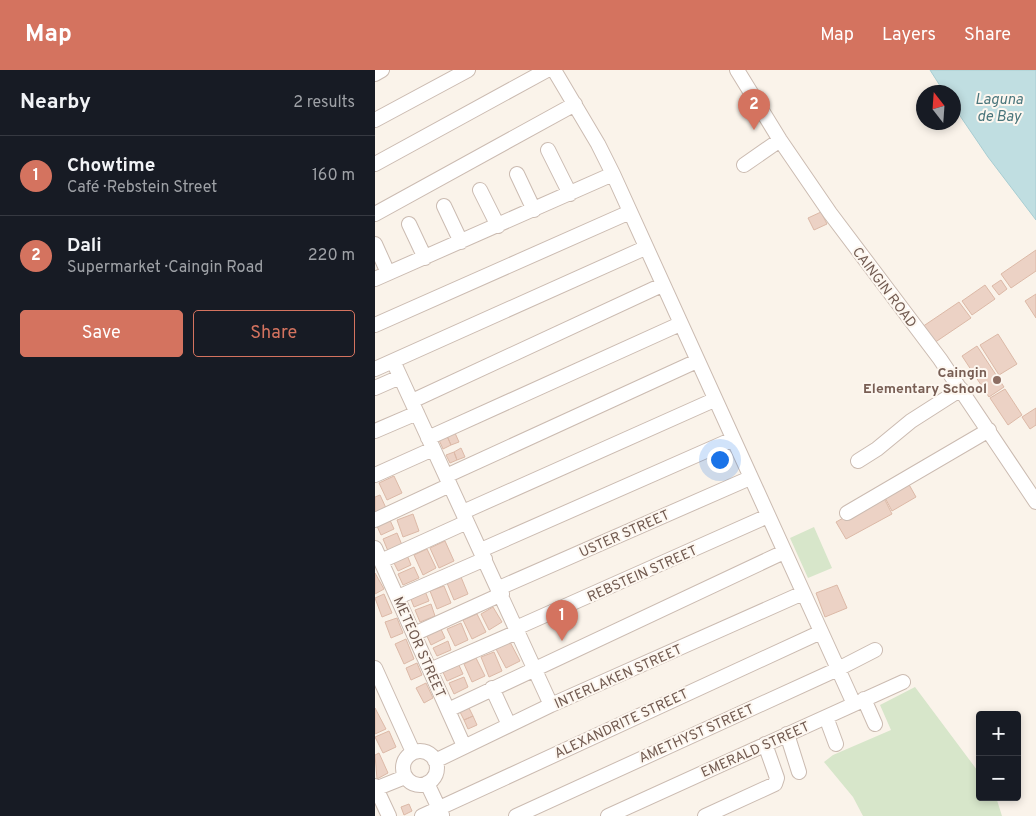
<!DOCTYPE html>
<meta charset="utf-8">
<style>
:root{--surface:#171b24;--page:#242831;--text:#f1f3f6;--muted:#9ea1a6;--line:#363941;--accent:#d4735f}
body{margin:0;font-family:Overpass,sans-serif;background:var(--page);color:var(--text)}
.controls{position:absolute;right:15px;bottom:15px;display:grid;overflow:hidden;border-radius:5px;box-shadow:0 2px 8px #0003}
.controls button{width:45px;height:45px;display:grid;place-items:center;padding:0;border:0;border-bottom:1px solid var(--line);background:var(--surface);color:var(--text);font:25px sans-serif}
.compass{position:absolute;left:541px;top:15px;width:45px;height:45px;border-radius:50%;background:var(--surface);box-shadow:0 2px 8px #0003;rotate:343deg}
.you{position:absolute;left:344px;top:389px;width:18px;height:18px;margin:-12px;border:4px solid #fff;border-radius:50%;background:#1a73e8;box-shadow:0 0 0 8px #1a73e833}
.badge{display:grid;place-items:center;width:32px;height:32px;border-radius:50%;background:var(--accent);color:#fff;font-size:16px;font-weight:700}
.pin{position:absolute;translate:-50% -41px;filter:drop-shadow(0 1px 2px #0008)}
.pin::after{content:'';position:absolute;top:26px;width:18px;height:15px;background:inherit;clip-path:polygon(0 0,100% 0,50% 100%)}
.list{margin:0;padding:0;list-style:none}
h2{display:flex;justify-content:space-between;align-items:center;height:65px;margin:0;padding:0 20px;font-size:21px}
h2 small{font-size:16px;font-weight:400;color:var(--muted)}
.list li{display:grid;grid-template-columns:32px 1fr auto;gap:15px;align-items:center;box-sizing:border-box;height:80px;padding:0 20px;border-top:1px solid var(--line)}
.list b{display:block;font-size:19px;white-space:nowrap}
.list p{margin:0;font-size:16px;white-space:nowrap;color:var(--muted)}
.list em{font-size:16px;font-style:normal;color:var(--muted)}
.actions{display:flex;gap:10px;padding:15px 20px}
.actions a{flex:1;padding:11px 0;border:1px solid var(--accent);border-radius:5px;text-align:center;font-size:18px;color:var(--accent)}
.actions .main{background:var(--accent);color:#fff}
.map{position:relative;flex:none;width:661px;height:746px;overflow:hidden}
header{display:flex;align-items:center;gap:30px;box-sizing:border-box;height:70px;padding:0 25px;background:var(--accent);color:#fff}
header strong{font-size:24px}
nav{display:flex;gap:28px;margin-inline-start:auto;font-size:18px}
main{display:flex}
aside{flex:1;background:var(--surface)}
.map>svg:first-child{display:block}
</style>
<header>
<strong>Map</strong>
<nav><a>Map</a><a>Layers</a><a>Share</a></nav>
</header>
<main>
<aside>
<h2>Nearby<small>2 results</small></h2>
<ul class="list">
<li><span class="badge">1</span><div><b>Chowtime</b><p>Café · Rebstein Street</p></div><em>160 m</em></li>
<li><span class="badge">2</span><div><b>Dali</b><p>Supermarket · Caingin Road</p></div><em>220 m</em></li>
</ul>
<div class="actions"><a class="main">Save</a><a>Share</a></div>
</aside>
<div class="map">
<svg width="661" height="746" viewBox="0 0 661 746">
<rect width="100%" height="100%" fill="#faf3ea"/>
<path fill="#d7e6ca" d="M439,457L457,498L433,508L415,468Z
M540,617L605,704V727H621L627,746H488L478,727L449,692L458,685L516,660L505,635Z"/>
<path fill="#c0dee1" stroke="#a8cdd2" d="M555,0H661V150L613,87L579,37L578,22H569Z"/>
<path fill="#ecd2c5" stroke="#dcb9a7" d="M446,142L452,154L439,160L433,148Z
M661,180V201L636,218L626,204Z
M626,210L632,219L624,225L617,216Z
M610,215L620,229L597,245L587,231Z
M661,224V248L650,231Z
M584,232L596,248L559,273L547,257Z
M623,264L642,294L624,305L605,275Z
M602,276L629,317L614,327L587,286Z
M630,319L647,345L633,355L615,328Z
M661,338V355L655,359L647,347Z
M80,363L84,372L76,375L72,366Z
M72,366L76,375L68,379L64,370Z
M86,378L90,387L82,390L79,382Z
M79,382L82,390L75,393L71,385Z
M19,406L27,423L12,430L4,413Z
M532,411L541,427L517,441L508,424Z
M5,425L11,438L0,443V427Z
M508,426L517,444L471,469L461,452Z
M38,444L44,461L28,467L22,450Z
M14,448L19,459L6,465L1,454Z
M22,463L27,475L13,481L8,469Z
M70,471L79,491L64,498L55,478Z
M52,479L61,498L48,505L39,485Z
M32,485L36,495L23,501L18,491Z
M39,497L44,508L28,515L23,504Z
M0,503L9,519L0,524Z
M86,507L93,524L79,530L72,513Z
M462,515L472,538L450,547L441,523Z
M69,516L76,533L62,539L55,521Z
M50,521L54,531L39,537L35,527Z
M9,524L17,543L7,547L0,528Z
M56,534L60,546L45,552L40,540Z
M118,537L127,552L114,560L106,544Z
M102,544L111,562L97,569L88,550Z
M22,548L28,563L16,568L10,552Z
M86,553L93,570L80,576L72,559Z
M65,557L70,568L56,575L51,564Z
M31,569L39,589L29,594L20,574Z
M73,571L76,580L62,586L58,578Z
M135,572L145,591L131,598L121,579Z
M119,582L127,601L114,607L106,587Z
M101,588L110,606L97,612L89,594Z
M42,593L47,605L36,610L31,598Z
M83,593L88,604L72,611L67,600Z
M89,607L93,617L79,624L74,613Z
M51,613L58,628L49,633L41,618Z
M0,638L11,659L0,664Z
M94,638L98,646L89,650L85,642Z
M98,646L102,655L93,659L89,650Z
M14,661L21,677L8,683L0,667Z
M4,683L13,703L2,709L0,685Z
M34,734L37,741L29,745L26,737Z"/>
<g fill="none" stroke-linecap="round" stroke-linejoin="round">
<g stroke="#cbbbb1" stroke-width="16">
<path id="minor" d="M179,0L223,74L238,104L479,634
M362,0L405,70L455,143L565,289L661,432
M0,4L7,0
M0,50L93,0
M173,80L195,124
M0,94L172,0
M369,95L405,70
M142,104L159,140
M105,120L123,156
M69,136L86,172
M0,144L200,34
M34,154L50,188
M0,174L13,203
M0,209L238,104
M0,255L255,142
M18,291L176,635
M0,299L270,178
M0,318L25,307
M37,331L287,215
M0,361L42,343
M53,368L305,254
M483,391L502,379L536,351L586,319
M0,405L58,379
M71,406L322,291
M88,442L339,330
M472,443L614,360
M0,450L75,415
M0,478L89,676
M106,480L358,369
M6,491L92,452
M124,518L375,408
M23,527L110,489
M141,558L393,446
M39,564L127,524
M0,598L38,682
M55,600L142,562
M117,618L134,655
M489,629L500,654
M73,640L409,482
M451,647L461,674
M412,664L424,702
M28 698a17 17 0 1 1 34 0a17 17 0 1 1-34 0Z
M60,691L176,635L428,523
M52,713L67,745
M0,716L14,746
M0,719L30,707
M47,746L446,562
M141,746L463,599L500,580
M233,746L528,612
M330,746L400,714L402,708L390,674"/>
</g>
<use href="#minor" stroke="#fff" stroke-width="14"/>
</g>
<circle fill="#8d6e63" stroke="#fdf7f0" stroke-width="2" cx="622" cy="310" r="5"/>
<g text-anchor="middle" stroke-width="4" stroke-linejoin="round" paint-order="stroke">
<g font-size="14" fill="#715a50" stroke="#fdf7f0">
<text transform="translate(510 217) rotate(53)" y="5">CAINGIN ROAD</text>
<text transform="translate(249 463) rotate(-24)" y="5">USTER STREET</text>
<text transform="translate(267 503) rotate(-24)" y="5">REBSTEIN STREET</text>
<text transform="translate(45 577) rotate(66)" y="5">METEOR STREET</text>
<text transform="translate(243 606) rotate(-24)" y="5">INTERLAKEN STREET</text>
<text transform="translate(246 653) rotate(-25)" y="5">ALEXANDRITE STREET</text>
<text transform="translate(321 663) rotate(-24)" y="5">AMETHYST STREET</text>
<text transform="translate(380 679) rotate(-24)" y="5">EMERALD STREET</text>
</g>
<g font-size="14" font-weight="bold" fill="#785e54" stroke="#fdf7f0" text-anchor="end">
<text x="612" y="307">Caingin<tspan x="612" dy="16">Elementary School</tspan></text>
</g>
<g font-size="15" font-style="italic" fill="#49757b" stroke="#fdf7f0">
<text x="624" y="34">Laguna<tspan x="624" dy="17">de Bay</tspan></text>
</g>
</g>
</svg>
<div class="controls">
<button>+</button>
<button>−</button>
</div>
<svg class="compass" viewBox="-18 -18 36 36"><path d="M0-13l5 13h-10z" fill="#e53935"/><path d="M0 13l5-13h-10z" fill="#9ea1a6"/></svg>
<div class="you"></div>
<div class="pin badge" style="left:187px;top:571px">1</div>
<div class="pin badge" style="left:379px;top:60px">2</div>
</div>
</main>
